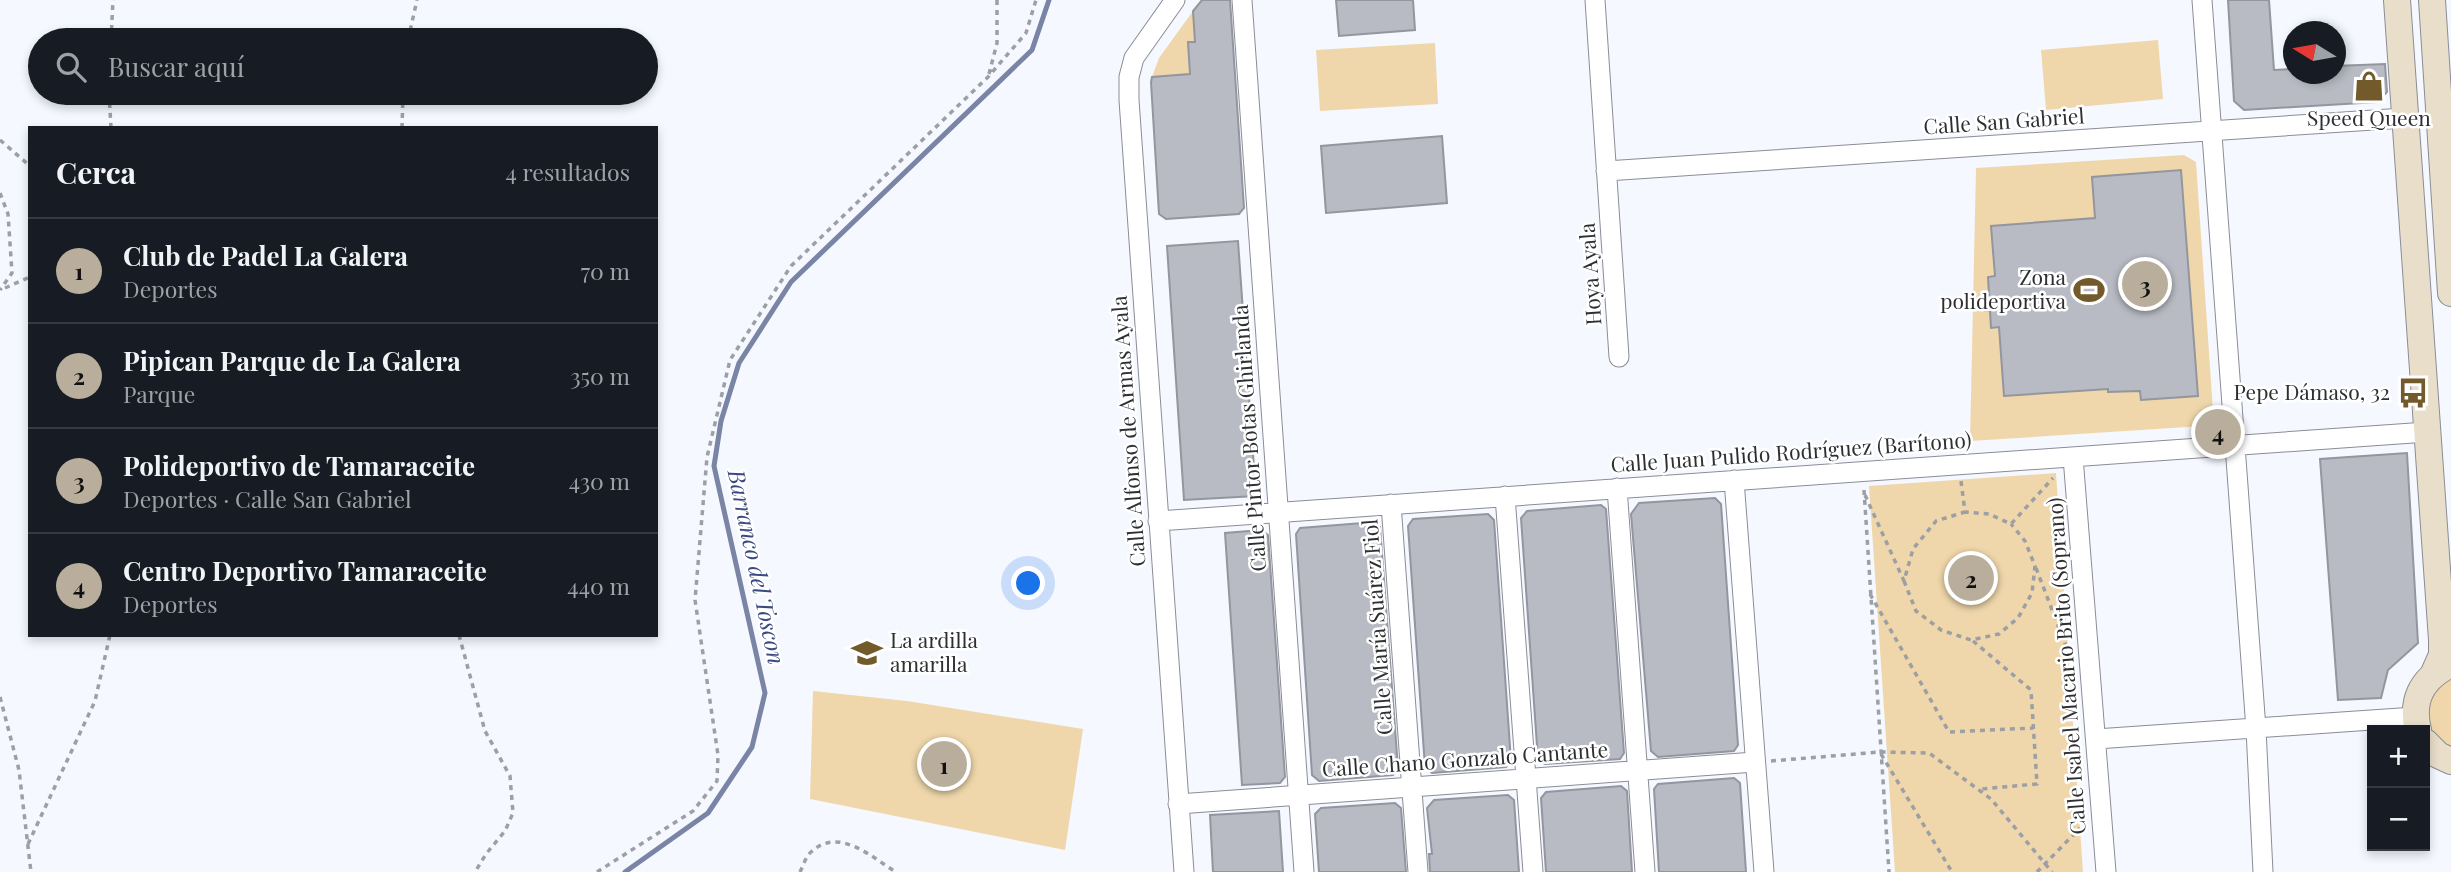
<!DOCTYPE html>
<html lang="es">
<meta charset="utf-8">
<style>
:root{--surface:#171b24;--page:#242831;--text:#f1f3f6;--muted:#9ea1a6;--line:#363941;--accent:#b8ae9b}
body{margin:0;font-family:"Playfair Display",serif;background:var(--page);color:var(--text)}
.controls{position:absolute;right:21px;bottom:21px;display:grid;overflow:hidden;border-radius:0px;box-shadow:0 4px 10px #0003}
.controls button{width:63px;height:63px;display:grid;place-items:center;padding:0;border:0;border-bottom:2px solid var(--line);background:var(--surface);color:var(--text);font:35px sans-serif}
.compass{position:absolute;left:2283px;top:21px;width:63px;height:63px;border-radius:50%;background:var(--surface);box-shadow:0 4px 10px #0003;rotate:281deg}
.you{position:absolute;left:1029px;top:584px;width:24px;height:24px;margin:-18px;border:5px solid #fff;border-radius:50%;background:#1a73e8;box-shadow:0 0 0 10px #1a73e833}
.badge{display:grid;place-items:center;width:46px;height:46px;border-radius:50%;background:var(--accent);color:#111;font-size:23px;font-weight:700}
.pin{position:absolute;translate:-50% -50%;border:4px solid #fff;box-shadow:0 2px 7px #0006}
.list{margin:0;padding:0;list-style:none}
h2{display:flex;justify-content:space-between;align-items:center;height:91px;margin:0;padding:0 28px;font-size:30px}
h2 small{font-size:23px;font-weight:400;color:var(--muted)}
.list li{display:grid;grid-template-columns:46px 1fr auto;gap:21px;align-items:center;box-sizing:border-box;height:105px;padding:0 28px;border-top:2px solid var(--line)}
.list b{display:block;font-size:26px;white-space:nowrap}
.list p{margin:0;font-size:23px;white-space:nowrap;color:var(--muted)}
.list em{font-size:23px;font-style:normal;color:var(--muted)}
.icon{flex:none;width:38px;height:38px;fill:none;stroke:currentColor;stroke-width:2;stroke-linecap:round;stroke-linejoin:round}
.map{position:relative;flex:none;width:2451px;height:872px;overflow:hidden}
.search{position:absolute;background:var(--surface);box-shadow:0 4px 10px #0003;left:28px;top:28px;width:630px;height:77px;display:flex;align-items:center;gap:18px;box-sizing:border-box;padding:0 24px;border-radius:38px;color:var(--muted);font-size:26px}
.panel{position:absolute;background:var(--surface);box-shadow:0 4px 10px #0003;left:28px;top:126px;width:630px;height:511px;border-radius:0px}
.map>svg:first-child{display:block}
</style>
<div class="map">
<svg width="2451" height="872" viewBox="0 0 2451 872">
<rect width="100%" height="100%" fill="#f5f8ff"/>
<path fill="#efd7ab" d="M1193,11L1195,42H1188L1190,74L1152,77L1159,58Z
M2158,40L2163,99L2046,110L2041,50Z
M1435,43L1438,104L1320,111L1316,50Z
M2184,155L2196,162L2213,411L2203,426L1970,441L1976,168Z
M2056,473L2083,872H1895L1869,486Z
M2451,676V748L2434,737L2428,726V700L2433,689Z
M813,691L907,701L1083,729L1065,850L810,799Z"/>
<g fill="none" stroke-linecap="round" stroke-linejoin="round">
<path stroke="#7a84a4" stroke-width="5" d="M625,872L708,813L752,747L765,693L714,466L721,421L739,363L791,282L1032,50L1049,0"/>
</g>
<path fill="#b8bbc3" stroke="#93969e" stroke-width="2" d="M1202,0H1230L1244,208L1239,214L1166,219L1159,214L1151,82L1152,77L1190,74L1188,42H1195L1193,11Z
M1336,0H1413L1415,30L1339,36Z
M2228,0H2269L2274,70L2293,69V74H2335V66L2385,64L2387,92L2378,102L2244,110L2234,101Z
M1442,136L1447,203L1326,213L1321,146Z
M2181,170L2198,396L2141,400L2140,391L2108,392V389L2004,396L1999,327L1991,328L1990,311H1985L1984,295H1989L1988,277L1995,276L1991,226L2095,218L2092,177Z
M1238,241L1256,496L1184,500L1167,246Z
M2407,453L2418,643L2388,670L2381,698L2338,700L2320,459Z
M1715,498L1721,504L1738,745L1734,751L1658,757L1651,751L1631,514L1639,503Z
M1601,505L1606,509L1624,753L1620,759L1545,764L1538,760L1521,518L1527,511Z
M1488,514L1494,520L1511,761L1506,767L1432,773L1425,767L1408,526L1413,519Z
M1375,522L1380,527L1398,768L1393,775L1319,781L1312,775L1296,534L1300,528Z
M1261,530L1268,535L1285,777L1280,783L1242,785L1225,533Z
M1734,778L1740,783L1746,872H1659L1654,789L1658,784Z
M1621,786L1627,791L1632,872H1546L1541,798L1546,792Z
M1508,795L1514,800L1519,872H1430L1429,854H1432L1427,808L1434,800Z
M1395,803L1401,808L1406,872H1319L1315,814L1321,808Z
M1279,811L1283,872H1213L1210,815Z"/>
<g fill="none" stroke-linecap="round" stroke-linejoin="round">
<g stroke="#8b8d96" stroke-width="21">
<path id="street" d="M1175,0L1134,58L1129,77V100L1184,872
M1242,0L1304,872
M1595,0L1619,357
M2202,0L2256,729L2263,872
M1606,171L2404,118
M2073,457L2106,872
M1734,480L1764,872
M1617,488L1645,872
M1505,496L1533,872
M1391,504L1418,872
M1158,521L2427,432
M2096,739L2415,717
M1178,804L1755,762"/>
</g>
<g stroke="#8b8d96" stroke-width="28">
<path id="secondary" d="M2397,0L2442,640V655L2434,673
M2432,0L2451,293
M2418,730C2411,701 2421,680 2447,666
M2425,742L2438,755L2451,761"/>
</g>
<path stroke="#9c9fa4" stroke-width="3.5" stroke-dasharray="5 5" stroke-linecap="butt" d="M111,40L113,0
M408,40L417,0
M989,74L997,43V0
M109,93L111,128
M402,128L403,93
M0,140L30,166
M0,193L8,214L12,273L0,290
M5,288L30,277
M1961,481L1965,512L1989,514L2011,524L2053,478
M1864,490L1889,872
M1865,495L1904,581L1913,549L1936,521L1965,512
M2036,568L2069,654
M1904,581L1916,611L1941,630L1971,640L1999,634L2018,618L2032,593L2035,566L2025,541L2011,524
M1870,594L1949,732L2033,728
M459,635L485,731L510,776L513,813L505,831L486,854L475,872
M1973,641L2031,690L2037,784L1981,789
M0,697L19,770L31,872
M1881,754L1952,872
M1771,761L1880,752L1929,753L1991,799L2052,872
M28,844L95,701L110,635
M597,872L693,811L717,781L718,755L695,600L707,457L730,360L791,266L988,77L1026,33L1036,0
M800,872C803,866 806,856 811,852C839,826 871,857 896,872
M2037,872L2080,828"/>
<use href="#street" stroke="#fff" stroke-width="19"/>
<use href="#secondary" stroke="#e8deca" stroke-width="26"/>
</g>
<defs>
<g id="shop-bare" transform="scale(2.415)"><path d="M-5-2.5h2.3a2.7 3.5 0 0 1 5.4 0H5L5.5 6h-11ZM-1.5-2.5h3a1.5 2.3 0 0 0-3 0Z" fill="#725a2b" stroke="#fff" stroke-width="2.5" paint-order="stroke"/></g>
<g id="stadium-bare" transform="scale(2.415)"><path d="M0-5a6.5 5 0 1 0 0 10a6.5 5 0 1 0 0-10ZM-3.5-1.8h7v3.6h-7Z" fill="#725a2b" stroke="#fff" stroke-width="2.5" paint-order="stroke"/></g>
<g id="bus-bare" transform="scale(2.415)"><path d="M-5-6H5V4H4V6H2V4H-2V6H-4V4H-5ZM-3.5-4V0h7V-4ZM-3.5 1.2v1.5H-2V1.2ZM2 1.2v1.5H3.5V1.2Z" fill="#725a2b" stroke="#fff" stroke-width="2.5" paint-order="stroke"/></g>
<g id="school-bare" transform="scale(2.415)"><path d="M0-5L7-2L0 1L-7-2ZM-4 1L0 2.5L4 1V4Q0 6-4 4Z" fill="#725a2b" stroke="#fff" stroke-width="2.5" paint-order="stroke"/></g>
</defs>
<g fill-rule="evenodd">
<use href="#shop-bare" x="2369" y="86"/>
<use href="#stadium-bare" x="2089" y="290"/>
<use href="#bus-bare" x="2413" y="393"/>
<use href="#school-bare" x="867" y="653"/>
</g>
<g text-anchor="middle" stroke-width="5" stroke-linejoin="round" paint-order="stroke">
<g font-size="21" fill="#2d2f32" stroke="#fff" text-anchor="end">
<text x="2369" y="126" text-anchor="middle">Speed Queen</text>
<text x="2066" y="285">Zona<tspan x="2066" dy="24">polideportiva</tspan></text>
<text x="2390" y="400">Pepe Dámaso, 32</text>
<text x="890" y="648" text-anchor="start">La ardilla<tspan x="890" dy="24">amarilla</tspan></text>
</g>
<g font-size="21" fill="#2d2f32" stroke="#fff">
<text transform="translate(2004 122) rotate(-4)" y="7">Calle San Gabriel</text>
<text transform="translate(1591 274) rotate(-94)" y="7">Hoya Ayala</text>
<text transform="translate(1129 431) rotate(-94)" y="7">Calle Alfonso de Armas Ayala</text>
<text transform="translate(1250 438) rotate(-94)" y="7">Calle Pintor Botas Ghirlanda</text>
<text transform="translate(1791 453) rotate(-4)" y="7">Calle Juan Pulido Rodríguez (Barítono)</text>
<text transform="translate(1378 627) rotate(-94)" y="7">Calle María Suárez Fiol</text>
<text transform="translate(2067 666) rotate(-94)" y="7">Calle Isabel Macario Brito (Soprano)</text>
<text transform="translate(1465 760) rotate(-4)" y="7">Calle Chano Gonzalo Cantante</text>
</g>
<g font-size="23" font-style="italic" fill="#3a4982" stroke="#fff">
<text transform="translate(756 567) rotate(78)" y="8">Barranco del Toscon</text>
</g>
</g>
</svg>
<div class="controls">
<button>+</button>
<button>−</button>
</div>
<svg class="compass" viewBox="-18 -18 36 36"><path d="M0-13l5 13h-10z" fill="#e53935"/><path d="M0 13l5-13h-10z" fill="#9ea1a6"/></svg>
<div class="you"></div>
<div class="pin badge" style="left:944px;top:764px">1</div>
<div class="pin badge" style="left:1971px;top:578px">2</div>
<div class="pin badge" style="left:2145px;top:284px">3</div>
<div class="pin badge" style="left:2218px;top:432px">4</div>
<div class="search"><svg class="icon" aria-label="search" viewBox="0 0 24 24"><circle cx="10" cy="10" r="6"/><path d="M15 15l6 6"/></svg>Buscar aquí</div>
<section class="panel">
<h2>Cerca<small>4 resultados</small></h2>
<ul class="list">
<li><span class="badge">1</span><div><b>Club de Padel La Galera</b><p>Deportes</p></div><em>70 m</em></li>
<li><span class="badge">2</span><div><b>Pipican Parque de La Galera</b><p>Parque</p></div><em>350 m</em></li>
<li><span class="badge">3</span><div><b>Polideportivo de Tamaraceite</b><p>Deportes · Calle San Gabriel</p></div><em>430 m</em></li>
<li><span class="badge">4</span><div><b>Centro Deportivo Tamaraceite</b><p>Deportes</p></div><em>440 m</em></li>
</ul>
</section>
</div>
